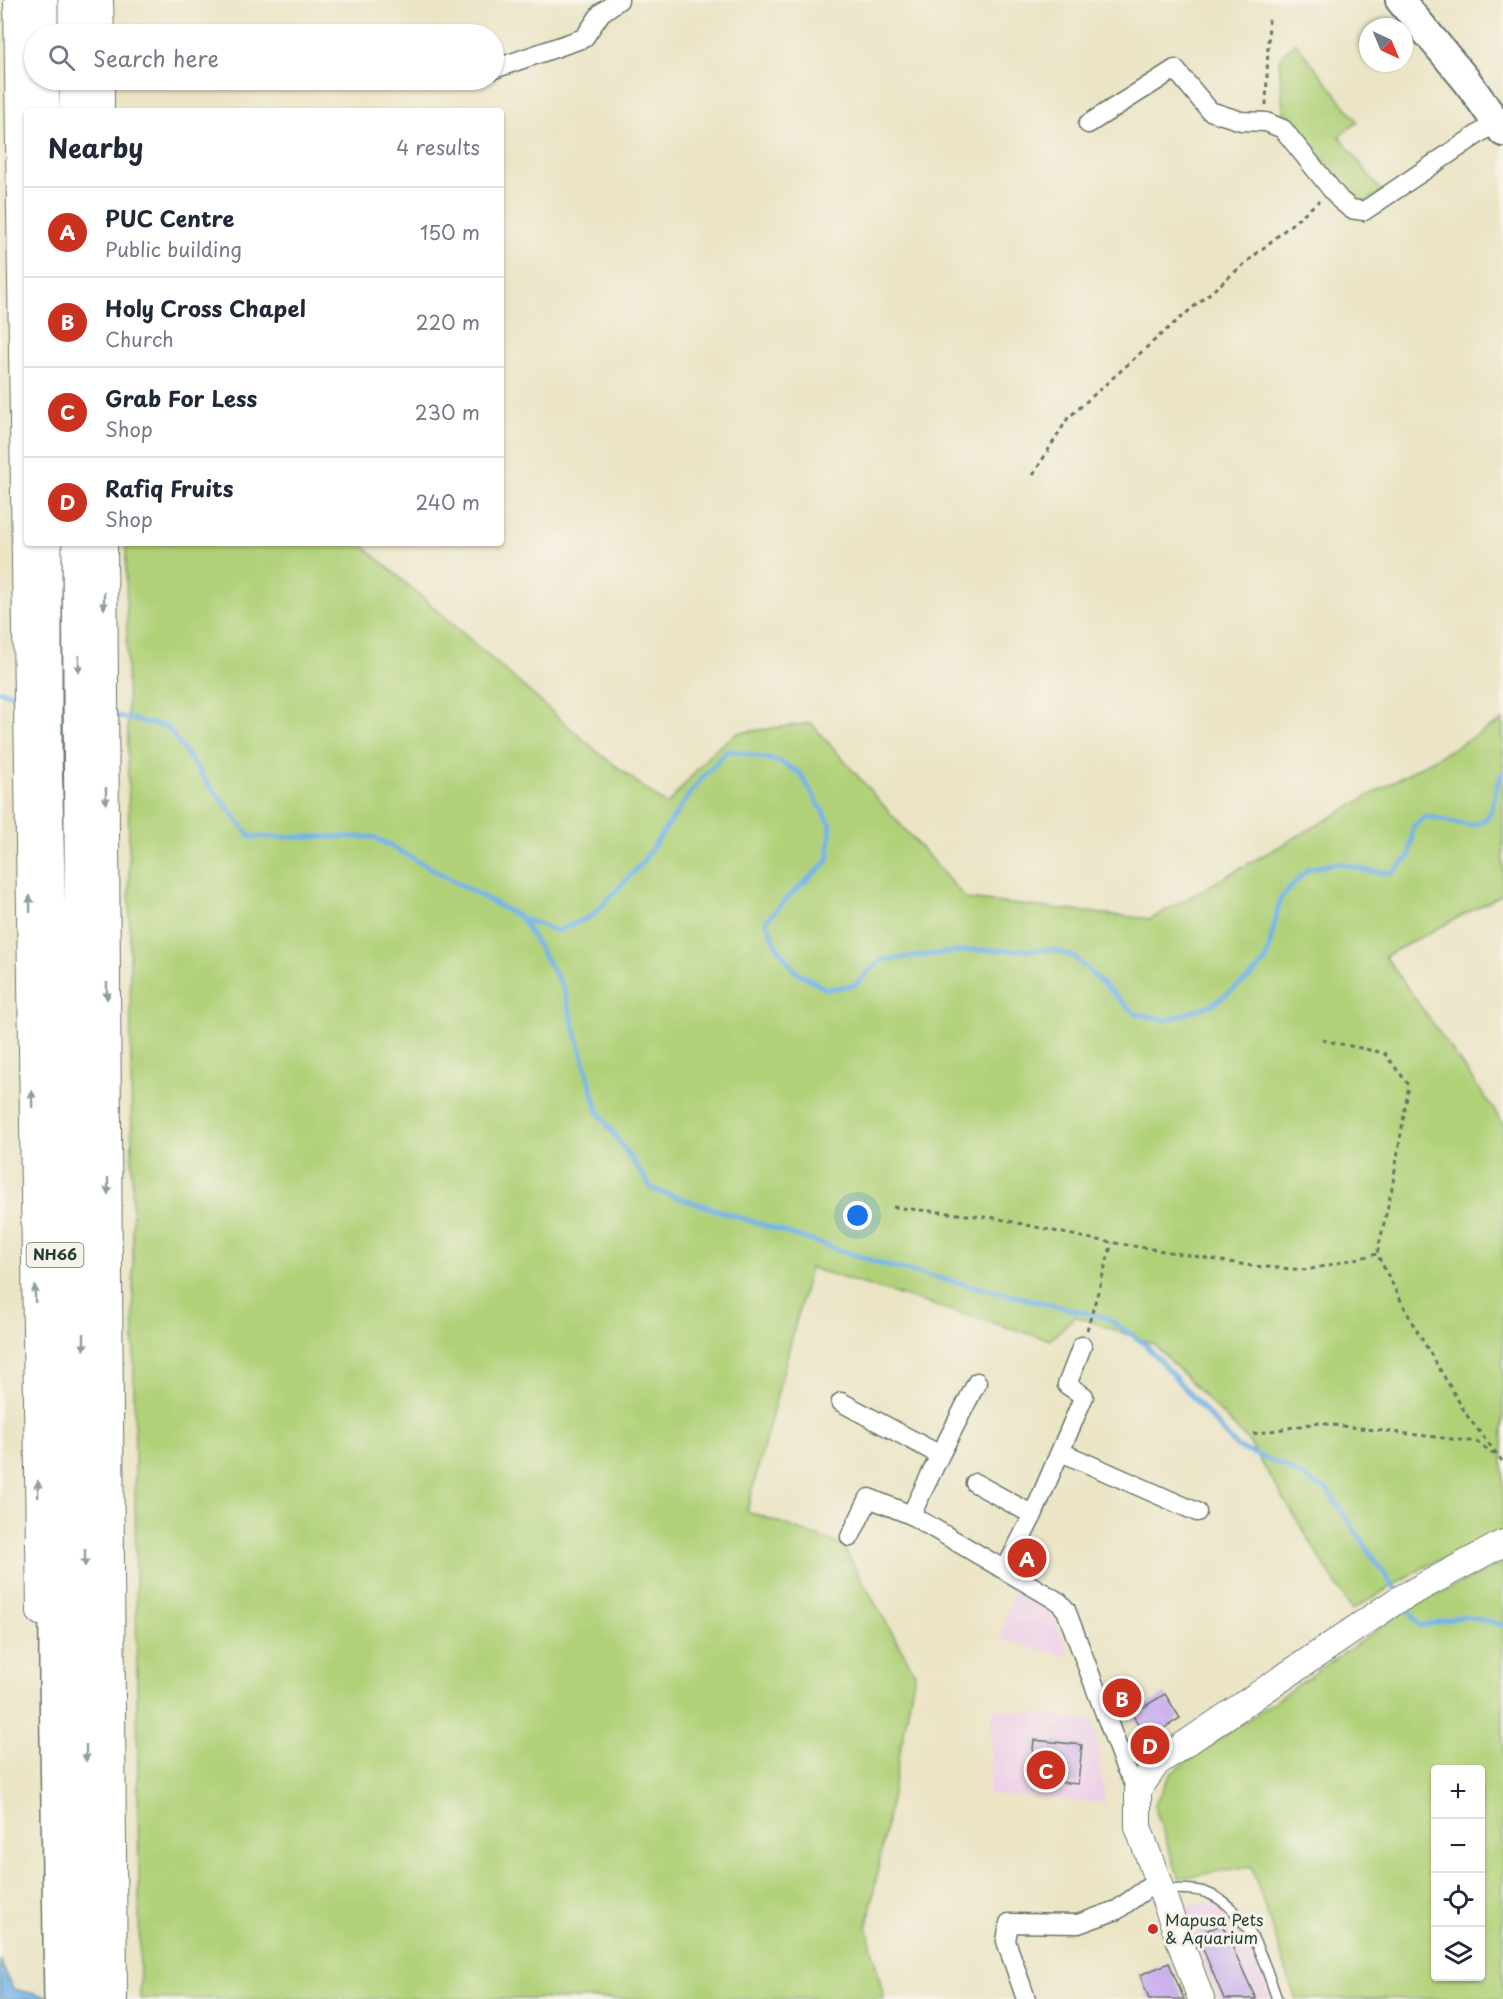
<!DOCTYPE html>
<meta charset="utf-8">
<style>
:root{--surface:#fff;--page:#f2f2f3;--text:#1f2937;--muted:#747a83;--line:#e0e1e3;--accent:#c8321e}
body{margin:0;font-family:"Playpen Sans",sans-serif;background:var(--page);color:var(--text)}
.controls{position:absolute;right:18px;bottom:18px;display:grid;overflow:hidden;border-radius:6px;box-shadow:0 2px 4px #0004}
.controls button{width:54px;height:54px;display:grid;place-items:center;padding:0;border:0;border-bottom:2px solid var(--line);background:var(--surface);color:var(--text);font:30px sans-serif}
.compass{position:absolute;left:1359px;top:18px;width:54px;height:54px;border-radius:50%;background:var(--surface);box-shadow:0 2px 4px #0004;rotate:136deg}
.you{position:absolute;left:858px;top:1216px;width:21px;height:21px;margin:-15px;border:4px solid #fff;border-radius:50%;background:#1a73e8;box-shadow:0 0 0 9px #1a73e833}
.badge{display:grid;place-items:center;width:39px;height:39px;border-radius:50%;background:var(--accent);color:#fff;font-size:20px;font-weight:700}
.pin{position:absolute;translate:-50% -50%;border:3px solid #fff;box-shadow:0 2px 6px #0006}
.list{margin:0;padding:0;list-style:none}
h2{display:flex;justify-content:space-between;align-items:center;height:78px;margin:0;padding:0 24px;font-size:26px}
h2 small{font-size:20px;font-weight:400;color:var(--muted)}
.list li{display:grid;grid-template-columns:39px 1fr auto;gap:18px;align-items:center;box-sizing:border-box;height:90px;padding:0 24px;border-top:2px solid var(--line)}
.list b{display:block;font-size:22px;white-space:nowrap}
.list p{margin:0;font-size:20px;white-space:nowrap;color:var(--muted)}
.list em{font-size:20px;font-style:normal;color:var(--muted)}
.icon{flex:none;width:33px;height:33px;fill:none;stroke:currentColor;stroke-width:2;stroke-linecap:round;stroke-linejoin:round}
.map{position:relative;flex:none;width:1503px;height:1999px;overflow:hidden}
.search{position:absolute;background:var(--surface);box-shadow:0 2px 4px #0004;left:24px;top:24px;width:480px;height:66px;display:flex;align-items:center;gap:15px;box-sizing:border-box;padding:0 21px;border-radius:33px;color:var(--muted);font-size:22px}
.panel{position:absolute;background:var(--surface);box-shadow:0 2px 4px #0004;left:24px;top:108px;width:480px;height:438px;border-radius:6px}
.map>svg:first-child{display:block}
</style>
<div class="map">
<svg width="1503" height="1999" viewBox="0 0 1503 1999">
<rect width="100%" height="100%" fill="#f7f3e8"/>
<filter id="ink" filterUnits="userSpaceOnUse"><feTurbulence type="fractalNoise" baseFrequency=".0167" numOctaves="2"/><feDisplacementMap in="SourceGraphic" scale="12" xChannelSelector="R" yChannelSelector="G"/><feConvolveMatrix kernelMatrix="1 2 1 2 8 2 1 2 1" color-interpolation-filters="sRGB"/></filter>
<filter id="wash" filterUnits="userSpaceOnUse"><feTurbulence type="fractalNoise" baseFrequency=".008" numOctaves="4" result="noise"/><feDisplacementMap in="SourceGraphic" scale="24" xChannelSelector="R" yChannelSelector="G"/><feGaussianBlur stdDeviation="1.35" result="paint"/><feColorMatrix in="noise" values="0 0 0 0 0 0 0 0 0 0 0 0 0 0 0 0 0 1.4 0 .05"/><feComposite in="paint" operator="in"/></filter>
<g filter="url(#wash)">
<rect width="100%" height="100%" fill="#ebe4c5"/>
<path fill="#edd0e8" d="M1014,1586L1050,1607L1070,1657L1001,1639Z
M993,1708L1094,1721L1105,1803L988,1794Z
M1210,1902L1242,1928L1256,1954L1272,1999H1219L1180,1907Z"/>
<path fill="#b1d179" stroke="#688756" stroke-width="1.5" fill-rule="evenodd" d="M1295,42L1358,122L1339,136L1382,192L1359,206L1283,110L1279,59Z
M126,543H360L600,754L667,805L712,752L737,733L811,723L966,899L1151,919L1503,720V894L1385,956L1503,1123V1532L1424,1567L1352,1610L1249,1442L1154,1344L1075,1316L1050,1340L810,1268L747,1511L842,1545L915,1673L867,1927L884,1999H140Z
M1503,1563V1999H1296L1251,1866L1179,1878L1154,1805L1171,1773L1406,1610ZM1436,1770H1480V1976H1436Z"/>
<path fill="#75b4e8" stroke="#4a788e" stroke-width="1.5" d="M0,1960L13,1989L59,1999H0Z"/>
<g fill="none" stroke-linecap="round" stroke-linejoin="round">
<path stroke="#75b4e8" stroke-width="5" d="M0,691L21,696
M112,715L167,727L203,777L251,837H374L521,918L557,931L592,916L640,865L700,780L728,750L778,761L800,773L831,825L828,861L788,897L766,921L777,946L794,970L826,989L855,985L881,960L972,950H1054L1074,957L1134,1013L1167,1020L1213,1004L1249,978L1266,961L1280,899L1308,869L1338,863L1369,871L1392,873L1409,857L1413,827L1426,816C1451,820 1485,839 1493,804C1496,792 1496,782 1503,772
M521,918L563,987L598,1111L652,1189L892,1267L1107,1318L1144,1343L1237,1447L1282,1465L1327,1490L1398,1593
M1405,1604L1420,1626L1464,1616L1503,1625"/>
</g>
<g id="blocks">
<path fill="#ccb2ed" d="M1125,1687L1133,1699L1120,1708L1112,1696Z
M1165,1694L1180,1718L1147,1739L1132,1714Z
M1034,1740L1082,1745L1078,1784L1030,1779Z
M1222,1924L1256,1999H1224L1197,1935Z
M1169,1963L1184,1999H1149L1140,1975Z"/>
</g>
</g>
<g filter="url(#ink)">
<use href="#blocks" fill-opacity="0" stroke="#667767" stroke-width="1.5"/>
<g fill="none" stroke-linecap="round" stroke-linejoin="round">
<g stroke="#667767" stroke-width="12">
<path id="lane" d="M1165,1889C1177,1890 1195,1888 1207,1893C1248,1908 1264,1961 1277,1999"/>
</g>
<g stroke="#667767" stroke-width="21">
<path id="street" d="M494,69L584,38L601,13L619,0
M1088,124L1175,69L1210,111L1241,121L1266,122L1283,129L1340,200L1351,209L1364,211L1496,122
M841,1402L940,1455L911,1515
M1061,1452L1197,1512
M940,1455L977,1382
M975,1483L1033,1515
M850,1537L869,1498L911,1515L1059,1602L1066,1610L1125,1767L1138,1790
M1005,1570L1033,1515L1084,1396L1067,1385L1082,1346
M1026,1999L1006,1941L1009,1923L1078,1924L1117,1910L1157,1881"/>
</g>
<g stroke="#667767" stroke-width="28">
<path id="secondary" d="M17,0L40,1612
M100,0L101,34
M101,80V111
M104,543L114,1999
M1201,1999L1138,1827V1790L1157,1763L1396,1601L1503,1543"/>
</g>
<g stroke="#667767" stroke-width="32">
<path id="primary" d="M1400,0L1467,81L1503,132"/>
</g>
<g stroke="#667767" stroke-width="36">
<path id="highway" d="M41,0V34
M75,0V34
M42,80L43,111
M76,80V111
M45,543V753L55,1187L56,1677L61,1999
M79,543L89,1999"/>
</g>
<path stroke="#667767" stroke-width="3" stroke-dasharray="4.5 4.5" stroke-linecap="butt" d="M1266,105L1269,19
M1033,475L1068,418L1165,331L1319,201
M1322,1040L1384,1053L1409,1085L1392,1188L1377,1254
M893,1207L995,1218L1086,1238L1252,1266L1307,1270L1377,1254L1413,1324L1468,1417L1503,1462
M1087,1330L1112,1243
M1253,1434L1317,1423L1477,1442L1497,1456"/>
<use href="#lane" stroke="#fff" stroke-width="9"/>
<use href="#street" stroke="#fff" stroke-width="18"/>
<use href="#secondary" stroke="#fff" stroke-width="26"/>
<use href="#primary" stroke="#fff" stroke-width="28"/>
<use href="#highway" stroke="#fff" stroke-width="33"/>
</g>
<defs><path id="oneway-solid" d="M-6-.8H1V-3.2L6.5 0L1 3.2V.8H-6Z" transform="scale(1.5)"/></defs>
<g fill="#8f9e9a">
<use href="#oneway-solid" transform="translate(104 601) rotate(90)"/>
<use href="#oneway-solid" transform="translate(79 664) rotate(90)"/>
<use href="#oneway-solid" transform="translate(106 796) rotate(90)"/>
<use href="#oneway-solid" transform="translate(30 904) rotate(-91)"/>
<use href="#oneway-solid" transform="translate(107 991) rotate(90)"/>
<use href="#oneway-solid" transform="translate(32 1099) rotate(-91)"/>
<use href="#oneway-solid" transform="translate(108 1186) rotate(90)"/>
<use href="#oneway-solid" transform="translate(35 1294) rotate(-91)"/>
<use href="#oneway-solid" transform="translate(84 1342) rotate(90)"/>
<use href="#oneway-solid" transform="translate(38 1489) rotate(-91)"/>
<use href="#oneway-solid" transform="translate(85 1558) rotate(90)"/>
<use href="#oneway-solid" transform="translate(86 1753) rotate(90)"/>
</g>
</g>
<circle fill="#c8321e" stroke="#f7f3e8" stroke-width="2" cx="1153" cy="1929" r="6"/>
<g text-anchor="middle" stroke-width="6" stroke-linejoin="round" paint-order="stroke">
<rect fill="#f7f3e8" stroke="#60746a" stroke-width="1.5" x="26.5" y="1243" width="57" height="24" rx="4.5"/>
<g font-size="15" font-weight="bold" fill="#1f3d34">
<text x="55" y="1260">NH66</text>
</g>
<g font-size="16" fill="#1f3d34" stroke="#f7f3e8" text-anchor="start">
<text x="1165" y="1926">Mapusa Pets<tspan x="1165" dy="18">&amp; Aquarium</tspan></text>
</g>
</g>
</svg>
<div class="controls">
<button>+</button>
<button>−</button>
<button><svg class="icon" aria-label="locate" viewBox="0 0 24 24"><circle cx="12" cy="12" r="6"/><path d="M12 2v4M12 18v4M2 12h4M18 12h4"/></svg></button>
<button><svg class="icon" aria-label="layers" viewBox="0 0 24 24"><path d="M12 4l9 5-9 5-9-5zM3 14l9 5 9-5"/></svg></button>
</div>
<svg class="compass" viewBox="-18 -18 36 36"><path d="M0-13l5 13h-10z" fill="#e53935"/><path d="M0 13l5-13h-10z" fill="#747a83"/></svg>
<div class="you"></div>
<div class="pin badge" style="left:1027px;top:1558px">A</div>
<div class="pin badge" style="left:1122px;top:1698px">B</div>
<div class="pin badge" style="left:1046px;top:1770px">C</div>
<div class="pin badge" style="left:1150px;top:1745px">D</div>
<div class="search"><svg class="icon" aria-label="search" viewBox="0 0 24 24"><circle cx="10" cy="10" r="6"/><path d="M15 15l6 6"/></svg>Search here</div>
<section class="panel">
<h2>Nearby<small>4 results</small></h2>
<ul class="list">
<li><span class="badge">A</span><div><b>PUC Centre</b><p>Public building</p></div><em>150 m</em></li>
<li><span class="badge">B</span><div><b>Holy Cross Chapel</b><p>Church</p></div><em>220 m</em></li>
<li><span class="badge">C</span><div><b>Grab For Less</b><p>Shop</p></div><em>230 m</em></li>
<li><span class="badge">D</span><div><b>Rafiq Fruits</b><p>Shop</p></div><em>240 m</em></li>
</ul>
</section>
</div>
